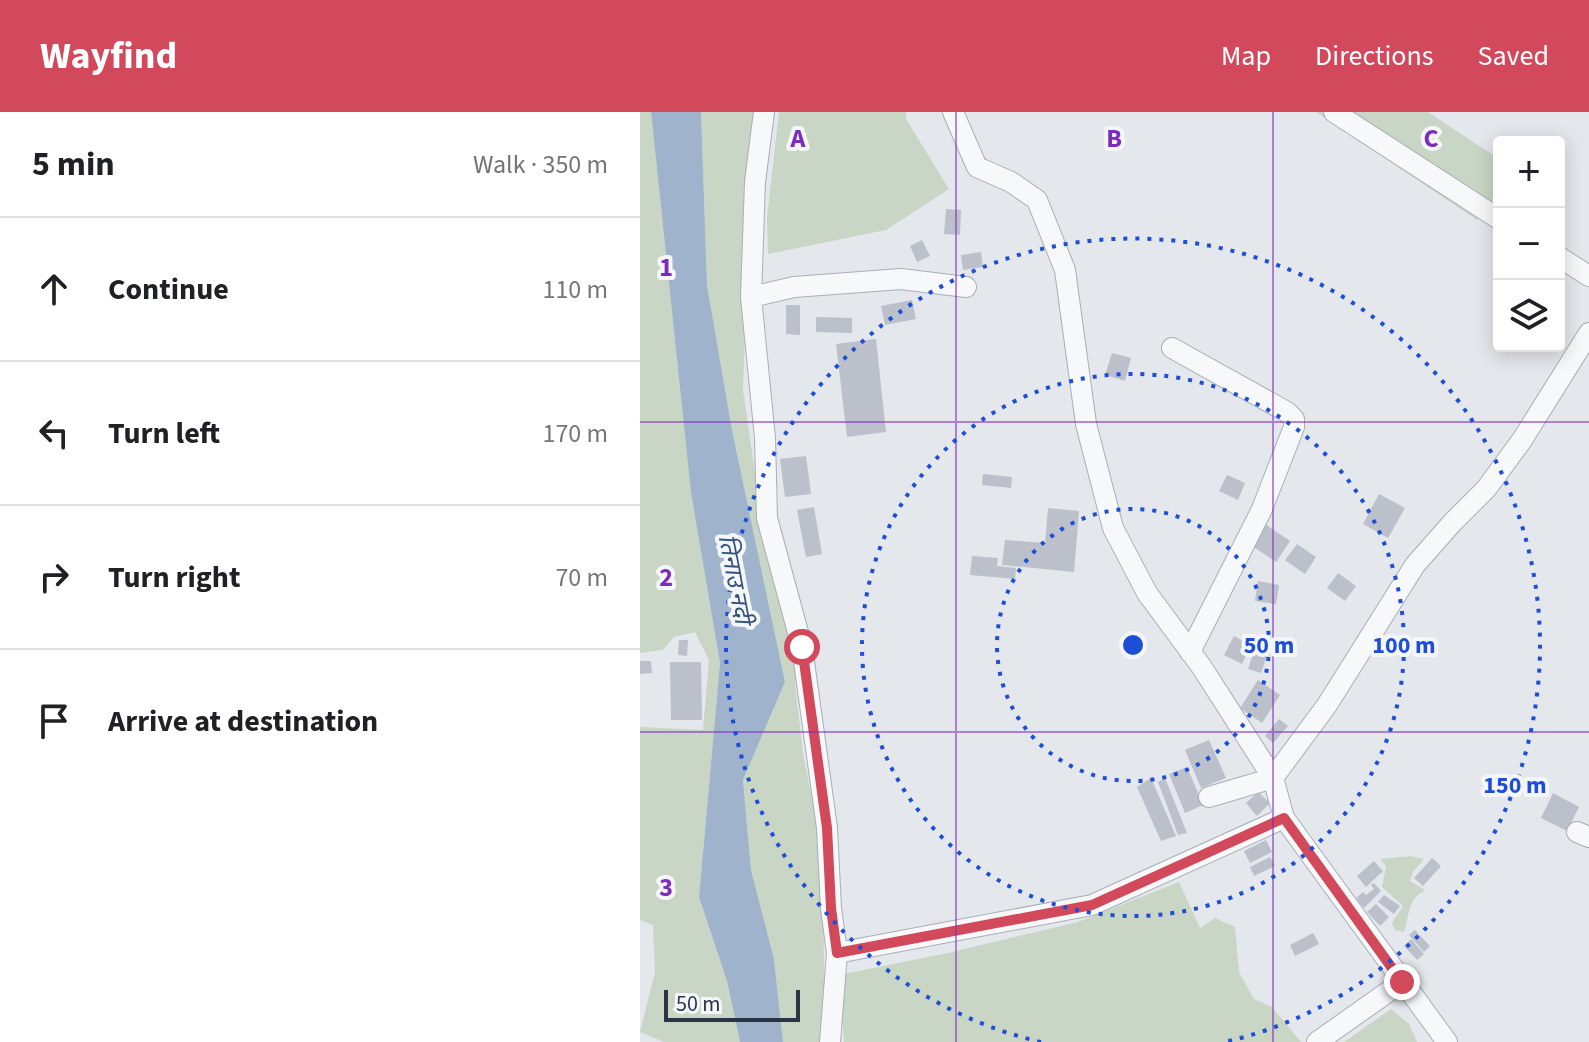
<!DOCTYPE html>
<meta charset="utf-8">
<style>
:root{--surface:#fff;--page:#f6f6f6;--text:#202124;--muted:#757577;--line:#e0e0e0;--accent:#d1495b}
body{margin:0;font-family:"Source Sans 3","Noto Sans Devanagari",sans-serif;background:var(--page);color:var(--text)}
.controls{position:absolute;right:24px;top:24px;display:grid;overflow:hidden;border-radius:8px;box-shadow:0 4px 20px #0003}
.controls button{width:72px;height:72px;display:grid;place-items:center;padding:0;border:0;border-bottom:2px solid var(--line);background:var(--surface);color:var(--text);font:40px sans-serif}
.scale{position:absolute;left:24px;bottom:20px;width:136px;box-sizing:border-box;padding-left:8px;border:4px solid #2b3445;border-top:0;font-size:22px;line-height:28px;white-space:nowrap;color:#2b3445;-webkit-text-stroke:6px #f4f6f9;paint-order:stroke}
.stop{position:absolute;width:24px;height:24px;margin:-18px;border:6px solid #d1495b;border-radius:50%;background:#fff}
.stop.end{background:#d1495b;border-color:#fff;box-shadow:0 2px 8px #0008}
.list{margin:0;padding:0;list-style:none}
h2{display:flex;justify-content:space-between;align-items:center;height:104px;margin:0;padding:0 32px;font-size:34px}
h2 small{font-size:26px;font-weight:400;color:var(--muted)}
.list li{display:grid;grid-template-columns:52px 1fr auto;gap:24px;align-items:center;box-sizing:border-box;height:144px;padding:0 32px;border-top:2px solid var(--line)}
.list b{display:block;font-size:30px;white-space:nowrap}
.list em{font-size:26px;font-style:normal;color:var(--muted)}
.icon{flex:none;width:44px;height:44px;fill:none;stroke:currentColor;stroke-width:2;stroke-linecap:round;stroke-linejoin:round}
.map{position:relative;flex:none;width:949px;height:930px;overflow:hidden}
header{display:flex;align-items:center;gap:48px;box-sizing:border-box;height:112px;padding:0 40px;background:var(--accent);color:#fff}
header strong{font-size:38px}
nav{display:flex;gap:44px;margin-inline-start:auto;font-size:28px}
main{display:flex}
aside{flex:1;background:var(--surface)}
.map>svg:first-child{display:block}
</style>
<header>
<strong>Wayfind</strong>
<nav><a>Map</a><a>Directions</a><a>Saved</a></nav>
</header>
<main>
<aside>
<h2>5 min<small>Walk · 350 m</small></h2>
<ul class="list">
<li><svg class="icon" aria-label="ahead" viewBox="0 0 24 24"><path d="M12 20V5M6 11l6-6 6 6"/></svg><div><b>Continue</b></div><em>110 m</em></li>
<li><svg class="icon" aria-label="left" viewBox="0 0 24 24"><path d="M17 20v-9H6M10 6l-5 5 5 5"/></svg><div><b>Turn left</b></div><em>170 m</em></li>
<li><svg class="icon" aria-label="right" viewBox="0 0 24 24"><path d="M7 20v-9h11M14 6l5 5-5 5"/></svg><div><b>Turn right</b></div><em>70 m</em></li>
<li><svg class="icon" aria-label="arrive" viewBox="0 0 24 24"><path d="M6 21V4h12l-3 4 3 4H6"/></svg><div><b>Arrive at destination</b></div></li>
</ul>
</aside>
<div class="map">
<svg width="949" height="930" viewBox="0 0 949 930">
<rect width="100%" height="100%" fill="#e4e7ec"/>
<path fill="#c9d6c5" d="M0,0H11L51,381L80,551L59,785L87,869L100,930H24L0,920L15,860L13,813L0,808V615L63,618L69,548L55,520L34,525L23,538L0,541Z
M61,0H115L103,106L106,191L103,278L115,361L140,482L157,539L155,571L163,641L177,713L183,774L185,930H143L134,847L111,758L103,668L145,570L92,318L67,173Z
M139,0H266V7L309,77L246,118L128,142L127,105Z
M676,0H788L859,47V79L837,108Z
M770,744L784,747L773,760L770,769L785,778C767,788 770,802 764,820L755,818L752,811L763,794L742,775L746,755L741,747Z
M539,770L560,816L575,806L595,815L599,860L614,887L632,895L661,930H204L199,863L303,842L438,810Z
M751,897L769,912L777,930H704Z"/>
<path fill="#9fb4cc" d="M11,0H61L67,173L92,318L145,570L103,668L111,758L134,847L143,930H100L87,869L59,785L80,551L51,381Z"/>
<path fill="#bbc0ca" d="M306,97L321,98L320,123L304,122Z
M282,128L290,144L277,150L270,134Z
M341,140L343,155L323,158L321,143Z
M272,188L276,207L245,213L241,194Z
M146,193H160V223L146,222Z
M176,205L212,206V221L176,220Z
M236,227L246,320L207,325L196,232Z
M472,241L491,246L485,269L465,263Z
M166,344L171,382L145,385L140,347Z
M343,362L372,365L371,376L342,373Z
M587,363L605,371L598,388L579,379Z
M739,382L765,396L748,426L723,412Z
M174,395L182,442L166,445L157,398Z
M408,396L439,399L434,460L362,453L365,428L405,431Z
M625,412L650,429L636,450L611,433Z
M657,432L676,445L665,462L645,448Z
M332,444L358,446L357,454L376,456L375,467L330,463Z
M698,461L716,474L705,489L687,476Z
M618,469L639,473L636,492L615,489Z
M594,524L611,533L602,552L584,543Z
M39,528H48L47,544L38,543Z
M614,539L627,544L621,561L608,557Z
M0,549H11L12,561L0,562Z
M30,550H61L62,608H31Z
M618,568L640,583L622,611L600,596Z
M639,607L648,614L633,631L625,624Z
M569,628L586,666L561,676L545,638Z
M547,655L563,693L545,701L529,662Z
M511,666L536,724L521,729L497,675Z
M525,666L547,721L538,723L518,670Z
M618,680L630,691L617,704L606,691Z
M913,681L939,695L927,719L901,706Z
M626,728L632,740L610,751L604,739Z
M630,745L635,754L614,764L610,755Z
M792,746L801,754L783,774L774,766Z
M734,749L743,759L726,775L717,764Z
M734,771L741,779L724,796L716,786L723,780L726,783L734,777L731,773Z
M744,783L760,794L754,802L738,790Z
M736,792L749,805L740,814L727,800Z
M775,818L790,834L784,840L769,823Z
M673,821L679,832L655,844L650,833Z
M771,827L784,842L777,848L764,834Z"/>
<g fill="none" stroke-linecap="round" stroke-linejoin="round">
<g stroke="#a9aeb7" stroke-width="22">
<path id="street" d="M124,0L115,70L111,185L125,326L127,406L162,535L187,716L191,796L197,841L190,930
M313,0L337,55L371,70L397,88L425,158L446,312L473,416L507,481L561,554L633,666L644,706L807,930
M694,0L859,107
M919,145L949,164
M111,185L154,175L261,167L326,175
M532,236L647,300L654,307V315L622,397L550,540
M569,685L633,666L687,593L775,453L812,411L846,377L882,328L949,221
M937,720L949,725
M197,841L452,793L644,706
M677,930L762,870"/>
</g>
<use href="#street" stroke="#f7f8fa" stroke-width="20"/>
</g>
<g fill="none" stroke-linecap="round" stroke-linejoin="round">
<path stroke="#d1495b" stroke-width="10" d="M162,535L187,716L191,796L197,841L452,793L644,706L762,870"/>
</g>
<path fill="none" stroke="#7b2cbf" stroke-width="2" stroke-opacity="0.55" d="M316,0V930M633,0V930M0,310H949M0,620H949"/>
<g fill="none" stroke="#1d4ed8" stroke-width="4" stroke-dasharray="4 8">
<circle cx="493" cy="533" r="136"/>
<circle cx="493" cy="533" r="271"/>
<path d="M401 930A407 407 0 1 1 585 930"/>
</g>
<g text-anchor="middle" stroke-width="8" stroke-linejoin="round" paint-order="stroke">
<g font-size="24" font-style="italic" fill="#34527a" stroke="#f4f6f9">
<text transform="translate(95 467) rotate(79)" y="8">तिनाउ नदी</text>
</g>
</g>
<g font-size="26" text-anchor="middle" font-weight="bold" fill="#7b2cbf" stroke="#f4f6f9" stroke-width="8" stroke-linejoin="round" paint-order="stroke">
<text x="158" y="35">A</text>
<text x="474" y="35">B</text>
<text x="791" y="35">C</text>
<text x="26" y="164">1</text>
<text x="26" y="474">2</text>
<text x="26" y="784">3</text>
</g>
<circle cx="493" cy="533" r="12" fill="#1d4ed8" stroke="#f4f6f9" stroke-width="4"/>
<g font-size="24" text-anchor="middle" font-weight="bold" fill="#1d4ed8" stroke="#f4f6f9" stroke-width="8" stroke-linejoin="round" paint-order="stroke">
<text x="629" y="541">50 m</text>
<text x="764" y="541">100 m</text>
<text x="875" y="681">150 m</text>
</g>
</svg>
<div class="controls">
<button>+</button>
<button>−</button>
<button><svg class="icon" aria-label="layers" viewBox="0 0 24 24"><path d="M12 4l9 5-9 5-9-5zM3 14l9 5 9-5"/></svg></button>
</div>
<div class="scale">50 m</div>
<div class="stop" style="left:162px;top:535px"></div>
<div class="stop end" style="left:762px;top:870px"></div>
</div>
</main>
